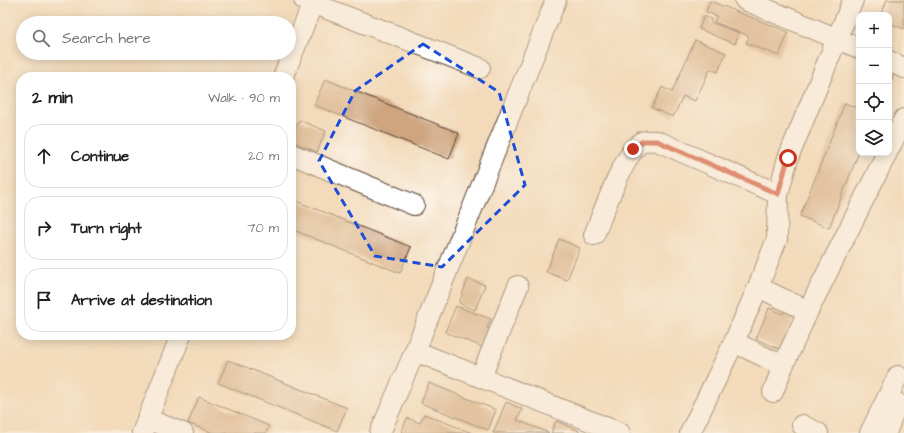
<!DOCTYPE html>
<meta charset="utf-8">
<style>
:root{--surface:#fff;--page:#f2f2f2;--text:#202124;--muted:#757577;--line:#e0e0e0}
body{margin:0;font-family:"Architects Daughter",sans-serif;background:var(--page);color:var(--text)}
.controls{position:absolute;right:12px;top:12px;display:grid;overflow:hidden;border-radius:8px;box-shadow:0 2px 10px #0003}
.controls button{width:36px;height:36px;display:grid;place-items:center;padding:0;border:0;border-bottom:1px solid var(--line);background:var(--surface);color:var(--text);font:20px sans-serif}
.stop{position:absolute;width:12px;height:12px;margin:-9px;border:3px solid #c8321e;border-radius:50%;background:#fff}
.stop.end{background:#c8321e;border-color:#fff;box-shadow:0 1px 4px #0008}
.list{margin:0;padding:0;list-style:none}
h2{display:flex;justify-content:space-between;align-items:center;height:52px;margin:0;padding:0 16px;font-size:17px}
h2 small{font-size:13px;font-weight:400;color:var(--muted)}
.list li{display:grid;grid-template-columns:26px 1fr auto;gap:12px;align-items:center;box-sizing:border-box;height:64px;margin:0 8px 8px;padding:0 8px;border:1px solid var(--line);border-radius:16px}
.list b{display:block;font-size:15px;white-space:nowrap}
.list em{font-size:13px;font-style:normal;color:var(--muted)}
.icon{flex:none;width:22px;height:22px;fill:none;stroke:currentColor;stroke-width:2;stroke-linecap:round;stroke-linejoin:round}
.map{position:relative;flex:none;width:904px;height:433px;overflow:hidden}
.search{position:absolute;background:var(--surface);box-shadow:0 2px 10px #0003;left:16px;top:16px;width:280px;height:44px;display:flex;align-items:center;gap:10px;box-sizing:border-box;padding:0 14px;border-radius:22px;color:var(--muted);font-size:15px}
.panel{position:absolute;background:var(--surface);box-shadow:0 2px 10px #0003;left:16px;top:72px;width:280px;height:268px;border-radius:16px}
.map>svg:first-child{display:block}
</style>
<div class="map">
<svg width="904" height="433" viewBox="0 0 904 433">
<rect width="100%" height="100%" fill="#fff"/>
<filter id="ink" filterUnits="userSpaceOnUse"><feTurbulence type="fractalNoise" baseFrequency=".025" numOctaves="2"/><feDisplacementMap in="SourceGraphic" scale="8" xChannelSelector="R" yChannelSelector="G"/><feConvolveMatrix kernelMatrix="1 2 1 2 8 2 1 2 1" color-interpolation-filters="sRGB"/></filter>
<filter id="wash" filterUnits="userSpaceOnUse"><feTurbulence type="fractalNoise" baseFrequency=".012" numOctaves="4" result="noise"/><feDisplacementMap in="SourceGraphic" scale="16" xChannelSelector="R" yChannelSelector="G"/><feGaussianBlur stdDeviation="0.9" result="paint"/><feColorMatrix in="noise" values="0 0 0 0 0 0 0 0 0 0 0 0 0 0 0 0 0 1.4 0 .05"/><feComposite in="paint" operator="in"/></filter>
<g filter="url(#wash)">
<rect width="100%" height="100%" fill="#f3daba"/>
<g id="blocks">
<path fill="#cea57f" d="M887,0H904V29L889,23V15H881Z
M710,1L788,32L779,56L746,43L749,36L714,22L717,16L706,12Z
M704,16L711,19L710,22L739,33L735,44L699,29Z
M695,40L726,53L718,72L710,69L695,101L683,96L673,117L652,108L662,87L672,92Z
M889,75L893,77L889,87Z
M325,79L459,133L449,159L314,105Z
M845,103L859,109V152L829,228L800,216Z
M299,120L326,131L317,152L291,141Z
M291,199L411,247L400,273L291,229Z
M559,239L580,248L567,280L546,272Z
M468,279L485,285L475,310L459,303Z
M456,306L491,319L487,328L492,330L485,348L445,332Z
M769,308L783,314L786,309L796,313L779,349L756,339Z
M228,360L347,408L337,431L218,383Z
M429,383L496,410L488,430L421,403Z
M199,397L269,426L266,433H213L188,423Z
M506,402L522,409L517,420L549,433H493Z
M424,414L472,433H401L407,418L420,423Z
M556,421L579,431V433H551Z"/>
</g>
</g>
<g filter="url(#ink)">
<use href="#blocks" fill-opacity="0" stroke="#574435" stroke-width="1"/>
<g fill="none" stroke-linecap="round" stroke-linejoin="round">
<g stroke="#574435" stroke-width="22">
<path id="minor" d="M304,0L480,68
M745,0L859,48
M889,61L904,68
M283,77L314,0
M889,149L904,119
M291,154L414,205
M594,235C603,214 624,152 642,142C645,140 652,141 657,141L778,194
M758,287L808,311
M734,342L783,366L808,311L887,153
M415,351L620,433
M481,377L518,286
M773,392L783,366
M147,419L183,433
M802,425L818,433
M142,433L181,335
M380,433L415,351L556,0
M690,433L734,342L758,287L777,239L778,194L788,158L853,0
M870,433L898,376
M886,433L897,403"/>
</g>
<use href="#minor" stroke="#fff" stroke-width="20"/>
</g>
</g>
<g fill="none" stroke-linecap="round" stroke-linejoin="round" filter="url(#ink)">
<path stroke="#c8321e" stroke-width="5" d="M633,149L643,141H657L778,194L788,158"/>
</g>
<path d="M0 0H904V433H0ZM423,44L499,92L525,185L442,267L375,256L319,161L355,91Z" fill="#f3daba" fill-opacity=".55" fill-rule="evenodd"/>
<path fill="none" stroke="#1d4ed8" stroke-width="3" stroke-dasharray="8 5" stroke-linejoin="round" d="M423,44L499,92L525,185L442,267L375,256L319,161L355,91Z"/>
</svg>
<div class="controls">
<button>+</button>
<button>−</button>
<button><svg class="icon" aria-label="locate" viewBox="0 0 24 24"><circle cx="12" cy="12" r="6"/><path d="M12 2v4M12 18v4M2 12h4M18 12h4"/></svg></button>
<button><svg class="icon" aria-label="layers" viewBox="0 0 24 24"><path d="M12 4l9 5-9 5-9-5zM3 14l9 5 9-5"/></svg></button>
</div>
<div class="stop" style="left:788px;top:158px"></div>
<div class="stop end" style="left:633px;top:149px"></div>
<div class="search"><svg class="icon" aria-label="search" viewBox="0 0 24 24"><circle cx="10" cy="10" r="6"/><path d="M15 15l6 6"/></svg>Search here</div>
<section class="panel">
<h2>2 min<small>Walk · 90 m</small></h2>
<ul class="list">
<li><svg class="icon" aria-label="ahead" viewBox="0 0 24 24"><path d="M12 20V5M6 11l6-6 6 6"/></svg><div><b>Continue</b></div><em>20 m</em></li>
<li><svg class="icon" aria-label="right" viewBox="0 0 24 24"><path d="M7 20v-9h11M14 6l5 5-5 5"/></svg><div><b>Turn right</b></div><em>70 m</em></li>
<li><svg class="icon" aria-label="arrive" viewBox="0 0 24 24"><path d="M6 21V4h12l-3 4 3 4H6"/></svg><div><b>Arrive at destination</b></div></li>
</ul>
</section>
</div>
